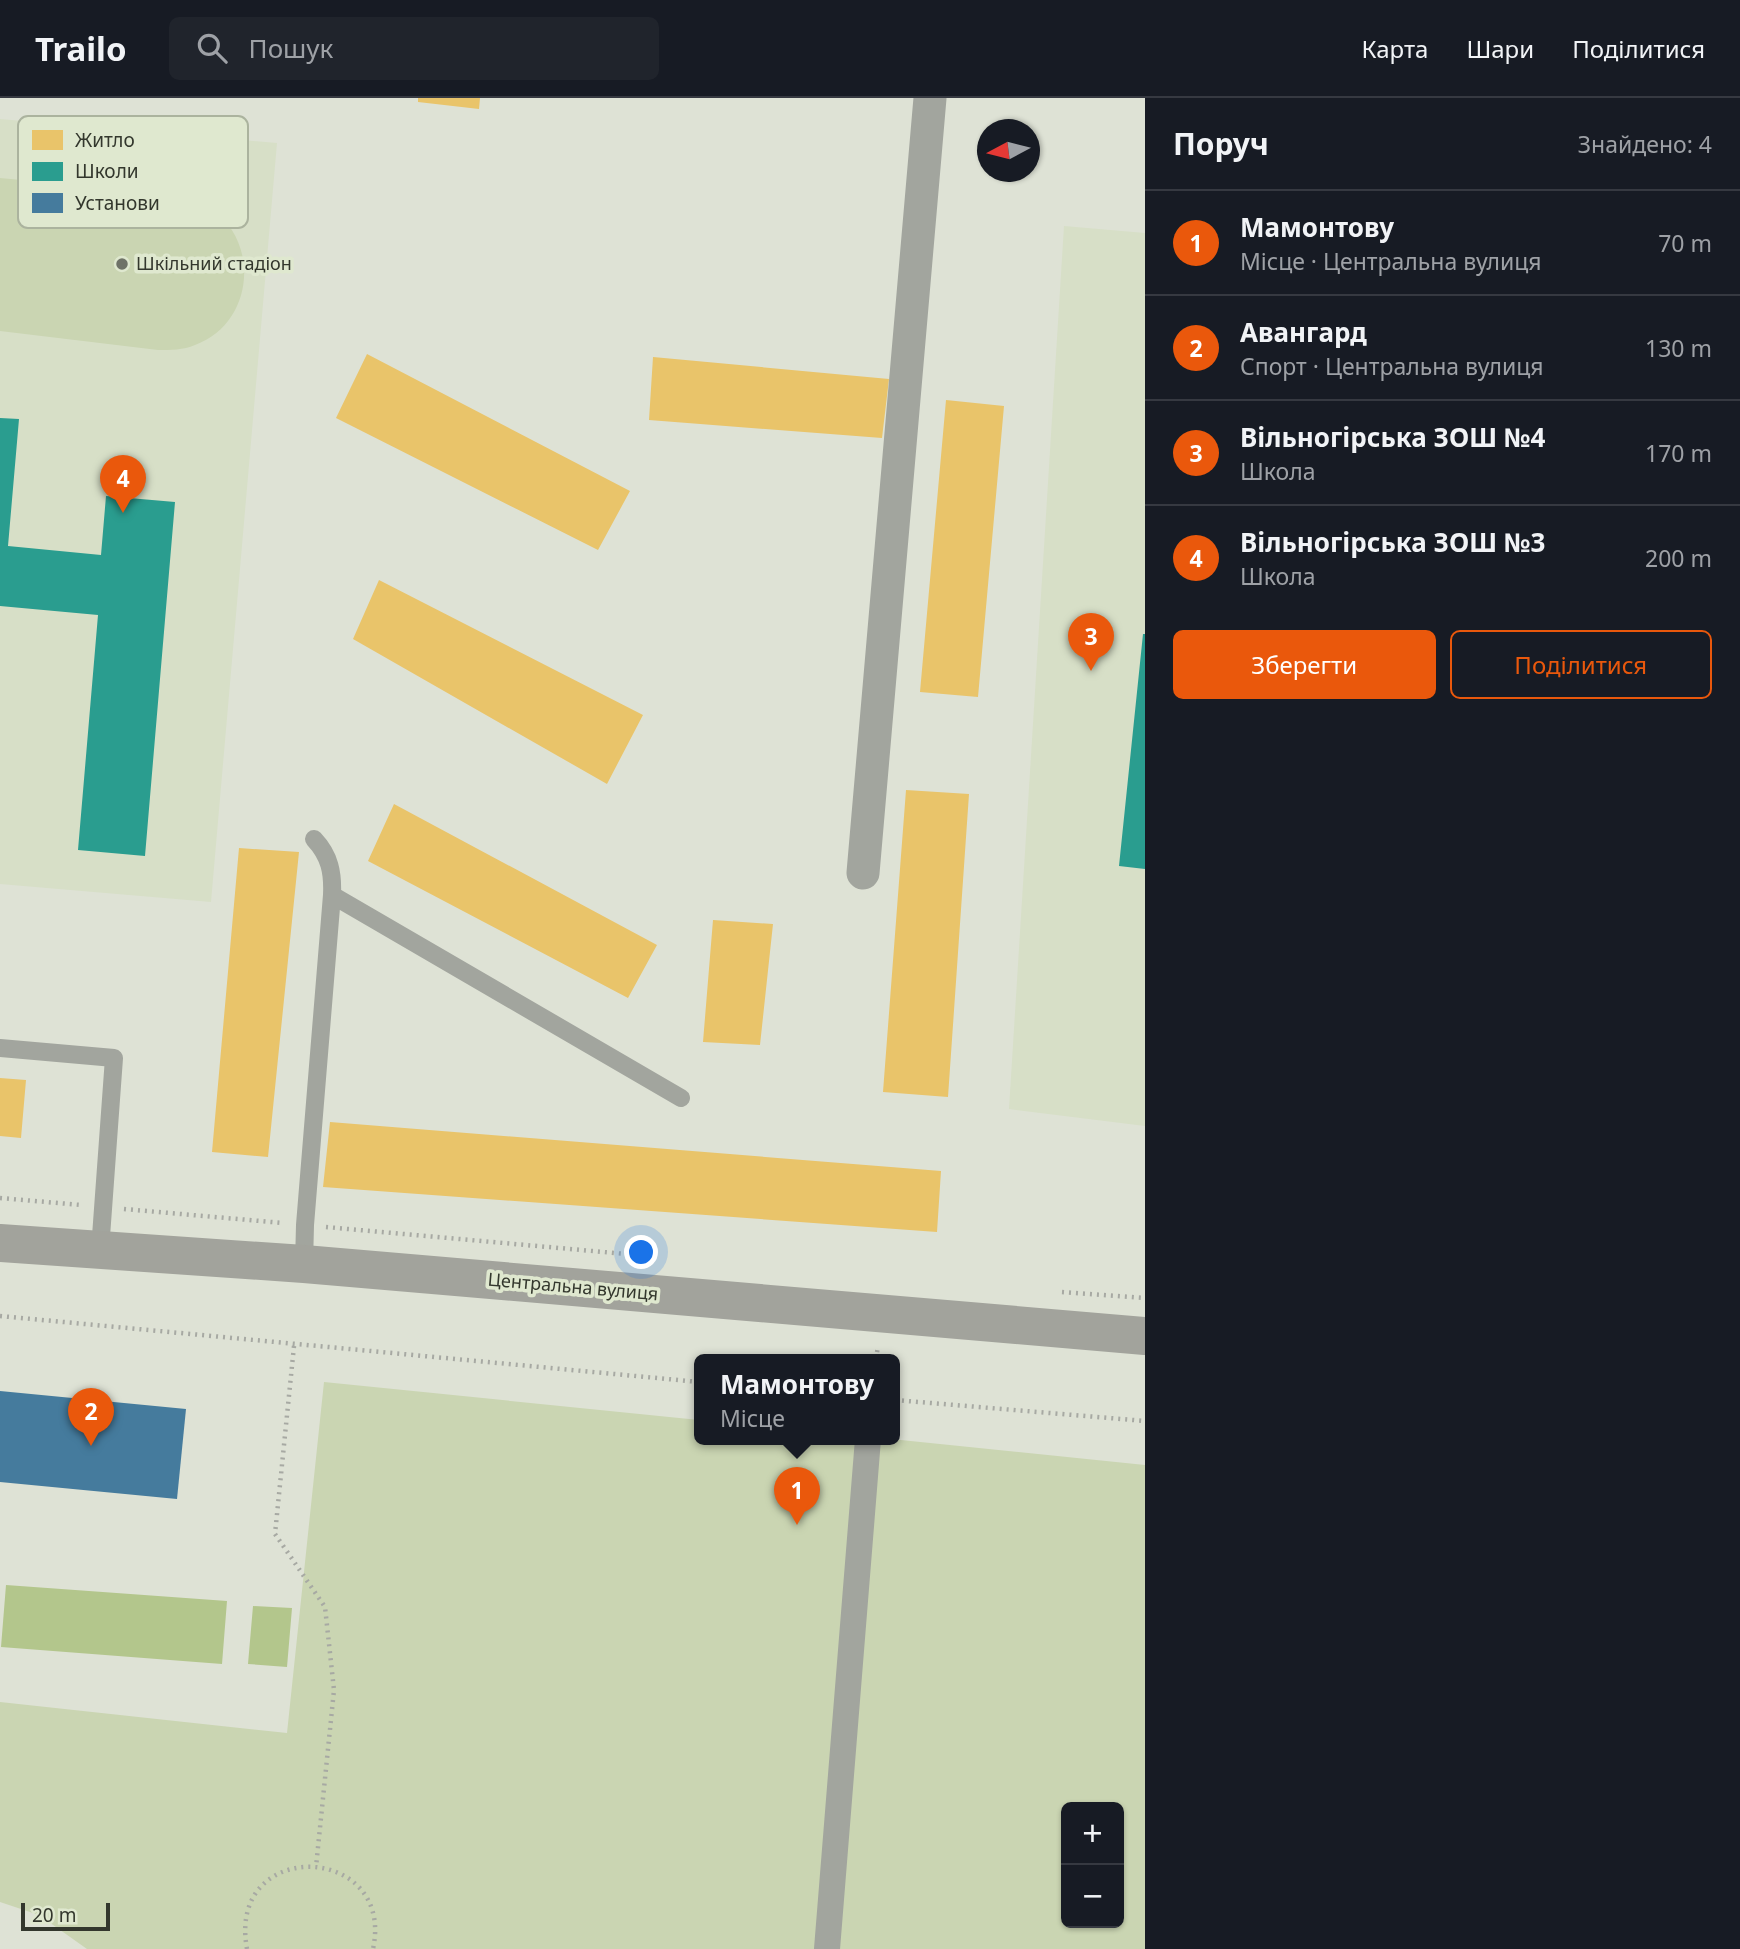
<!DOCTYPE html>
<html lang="uk">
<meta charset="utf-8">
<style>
:root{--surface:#171b24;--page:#20242c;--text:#f1f3f6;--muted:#9ea1a6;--line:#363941;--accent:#ea580c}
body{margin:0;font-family:"Noto Sans",sans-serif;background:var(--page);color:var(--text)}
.controls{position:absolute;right:21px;bottom:21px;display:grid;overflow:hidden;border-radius:10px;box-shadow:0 2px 5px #0004}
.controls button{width:63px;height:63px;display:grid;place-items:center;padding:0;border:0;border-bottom:2px solid var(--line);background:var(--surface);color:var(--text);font:35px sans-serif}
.compass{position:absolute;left:977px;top:21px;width:63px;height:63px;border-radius:50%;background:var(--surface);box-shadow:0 2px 5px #0004;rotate:263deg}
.scale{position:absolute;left:21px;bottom:18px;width:89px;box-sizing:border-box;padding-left:7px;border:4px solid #33372d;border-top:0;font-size:19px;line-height:24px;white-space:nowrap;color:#33372d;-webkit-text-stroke:5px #dfe8cf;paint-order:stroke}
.you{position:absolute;left:642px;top:1155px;width:24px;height:24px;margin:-18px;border:5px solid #fff;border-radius:50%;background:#1a73e8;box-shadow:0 0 0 10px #1a73e833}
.badge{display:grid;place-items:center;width:46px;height:46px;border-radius:50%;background:var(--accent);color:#fff;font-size:23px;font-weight:700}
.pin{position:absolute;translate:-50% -58px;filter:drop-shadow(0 2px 4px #0008)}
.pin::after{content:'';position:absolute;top:37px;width:24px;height:21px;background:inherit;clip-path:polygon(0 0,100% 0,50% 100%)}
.popup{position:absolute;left:694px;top:1256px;width:206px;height:91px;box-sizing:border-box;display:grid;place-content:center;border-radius:10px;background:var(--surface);filter:drop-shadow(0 2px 5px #0005);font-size:23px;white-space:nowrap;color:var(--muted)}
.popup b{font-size:26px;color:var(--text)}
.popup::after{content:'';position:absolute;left:50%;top:100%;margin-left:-14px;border:14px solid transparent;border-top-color:var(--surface)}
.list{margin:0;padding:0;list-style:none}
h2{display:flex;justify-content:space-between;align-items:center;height:91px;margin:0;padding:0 28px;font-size:30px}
h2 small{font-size:23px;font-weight:400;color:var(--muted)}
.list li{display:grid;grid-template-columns:46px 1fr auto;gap:21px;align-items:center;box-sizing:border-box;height:105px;padding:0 28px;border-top:2px solid var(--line)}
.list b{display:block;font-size:26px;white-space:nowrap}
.list p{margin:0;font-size:23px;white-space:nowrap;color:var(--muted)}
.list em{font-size:23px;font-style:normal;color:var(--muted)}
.actions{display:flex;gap:14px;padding:21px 28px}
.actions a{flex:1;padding:16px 0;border:2px solid var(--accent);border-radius:10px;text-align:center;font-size:24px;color:var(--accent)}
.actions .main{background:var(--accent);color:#fff}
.icon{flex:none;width:38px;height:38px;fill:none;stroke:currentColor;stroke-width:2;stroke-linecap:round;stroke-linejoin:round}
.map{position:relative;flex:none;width:1145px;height:1851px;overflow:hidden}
header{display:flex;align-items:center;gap:42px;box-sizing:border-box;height:98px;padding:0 35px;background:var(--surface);border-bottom:2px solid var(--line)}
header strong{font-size:33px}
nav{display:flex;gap:38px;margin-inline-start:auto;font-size:24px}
.search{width:490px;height:63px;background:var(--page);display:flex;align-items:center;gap:18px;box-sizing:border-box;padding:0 24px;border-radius:10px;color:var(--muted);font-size:26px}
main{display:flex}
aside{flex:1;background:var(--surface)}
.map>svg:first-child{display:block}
</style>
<header>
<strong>Trailo</strong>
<div class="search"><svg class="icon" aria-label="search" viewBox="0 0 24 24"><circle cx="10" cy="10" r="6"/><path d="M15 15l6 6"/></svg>Пошук</div>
<nav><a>Карта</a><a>Шари</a><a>Поділитися</a></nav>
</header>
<main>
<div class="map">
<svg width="1145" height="1851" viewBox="0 0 1145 1851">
<rect width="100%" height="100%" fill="#dee2d5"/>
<path fill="#d7dfc7" d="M0,21L277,45L211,804L0,786Z
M1064,128L1145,135V1028L1009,1011Z"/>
<path fill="#cad5b2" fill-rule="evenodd" d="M0,80L177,97C190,100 202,104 212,111C261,146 253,226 195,247C183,252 171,252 158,252L0,233Z
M324,1284L699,1322V1341H891L1145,1367V1851H87L39,1817L0,1804V1604L287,1635ZM1066,1709H1119V1825H1066Z"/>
<path fill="#b3c68c" d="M6,1487L227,1503L222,1566L1,1549Z
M253,1508L292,1510L287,1569L248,1566Z"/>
<path fill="#e9c46a" d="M418,0H480L479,11L418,4Z
M367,256L630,393L598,452L336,320Z
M653,259L889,281L882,340L649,322Z
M946,302L1004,308L978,599L920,594Z
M379,482L643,617L607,686L353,541Z
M906,692L969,696L948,999L883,994Z
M394,706L657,847L628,900L368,763Z
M239,750L299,754L268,1059L212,1054Z
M713,822L773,826L760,947L703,944Z
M0,980L26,982L21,1040L0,1038Z
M330,1024L941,1073L937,1134L323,1089Z"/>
<path fill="#2a9d8f" d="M0,320L19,321L8,448L101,457L106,398L175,404L145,758L78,752L98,517L0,508Z
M1143,536H1145V771L1119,768Z"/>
<path fill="#457b9d" d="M0,1293L186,1311L177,1401L0,1384Z"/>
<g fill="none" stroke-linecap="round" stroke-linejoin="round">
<path stroke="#a7a9a3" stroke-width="4.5" stroke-dasharray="2 5" stroke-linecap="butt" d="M0,1100L81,1107
M124,1111L283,1125
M326,1129L659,1159
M1062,1194L1145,1200
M0,1218L699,1284
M294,1248L275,1436L325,1509L334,1592L316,1769
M876,1261L878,1248
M895,1302L1145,1323
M247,1851C226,1738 396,1745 373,1851"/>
<path stroke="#a2a59e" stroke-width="18" d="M332,797L681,1000
M0,950L114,960L100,1152
M304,1166L305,1127L332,797C333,775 330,758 314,741"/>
<path stroke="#a2a59e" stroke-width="26" d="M827,1851L868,1341"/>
<path stroke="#a2a59e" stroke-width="33" d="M863,775L930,0"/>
<path stroke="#a2a39c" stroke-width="38" d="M0,1145L304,1166L1145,1238"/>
</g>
<circle fill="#6f7368" stroke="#dfe8cf" stroke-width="2.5" cx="122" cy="166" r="7"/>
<g text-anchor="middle" stroke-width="7" stroke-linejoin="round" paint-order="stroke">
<g font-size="18" fill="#33372d" stroke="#dfe8cf" text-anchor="start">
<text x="136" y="172">Шкільний стадіон</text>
</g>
<g font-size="18" fill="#33372d" stroke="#dfe8cf">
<text transform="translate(573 1189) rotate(5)" y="6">Центральна вулиця</text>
</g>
</g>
<rect x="18" y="18" width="230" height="112" rx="10" fill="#dfe8cf" stroke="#abb39e" stroke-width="2"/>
<rect x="32" y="32" width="31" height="20" fill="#e9c46a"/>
<rect x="32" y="64" width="31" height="19" fill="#2a9d8f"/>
<rect x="32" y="95" width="31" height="20" fill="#457b9d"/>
<g font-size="19" fill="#33372d">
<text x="75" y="49">Житло</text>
<text x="75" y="80">Школи</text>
<text x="75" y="112">Установи</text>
</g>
</svg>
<div class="controls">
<button>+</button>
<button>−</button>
</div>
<svg class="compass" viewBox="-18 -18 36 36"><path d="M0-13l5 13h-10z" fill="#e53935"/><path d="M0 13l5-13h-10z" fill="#9ea1a6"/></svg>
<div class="scale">20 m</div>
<div class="you"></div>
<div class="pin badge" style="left:797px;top:1427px">1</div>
<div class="popup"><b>Мамонтову</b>Місце</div>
<div class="pin badge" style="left:91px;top:1348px">2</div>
<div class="pin badge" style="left:1091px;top:573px">3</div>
<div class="pin badge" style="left:123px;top:415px">4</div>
</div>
<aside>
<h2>Поруч<small>Знайдено: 4</small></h2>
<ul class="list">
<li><span class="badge">1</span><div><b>Мамонтову</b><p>Місце · Центральна вулиця</p></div><em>70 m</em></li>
<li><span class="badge">2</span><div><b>Авангард</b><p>Спорт · Центральна вулиця</p></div><em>130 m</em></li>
<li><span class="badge">3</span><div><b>Вільногірська ЗОШ №4</b><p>Школа</p></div><em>170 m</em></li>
<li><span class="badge">4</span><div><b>Вільногірська ЗОШ №3</b><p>Школа</p></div><em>200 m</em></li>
</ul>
<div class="actions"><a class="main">Зберегти</a><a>Поділитися</a></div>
</aside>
</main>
